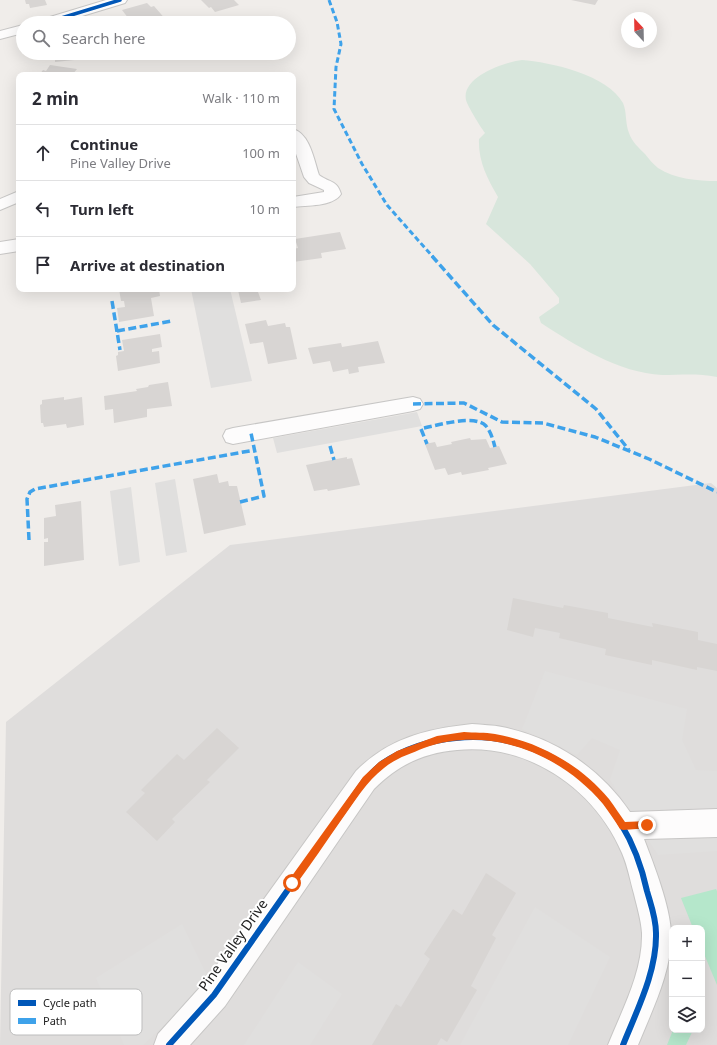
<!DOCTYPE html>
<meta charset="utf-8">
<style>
:root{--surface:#fff;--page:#f7f7f7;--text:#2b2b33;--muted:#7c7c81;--line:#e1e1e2}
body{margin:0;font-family:"Noto Sans",sans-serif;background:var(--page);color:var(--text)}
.controls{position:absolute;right:12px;bottom:12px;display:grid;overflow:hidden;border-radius:8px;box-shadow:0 4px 16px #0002}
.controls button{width:36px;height:36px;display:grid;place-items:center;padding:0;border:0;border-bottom:1px solid var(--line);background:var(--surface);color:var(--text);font:20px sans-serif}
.compass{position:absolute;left:621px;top:12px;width:36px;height:36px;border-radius:50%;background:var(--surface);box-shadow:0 4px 16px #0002;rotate:338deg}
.stop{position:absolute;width:12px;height:12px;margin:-9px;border:3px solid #ea580c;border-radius:50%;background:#fff}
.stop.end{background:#ea580c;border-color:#fff;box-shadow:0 1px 4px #0008}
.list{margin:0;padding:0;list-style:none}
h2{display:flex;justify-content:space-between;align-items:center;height:52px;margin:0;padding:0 16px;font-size:17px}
h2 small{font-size:13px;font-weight:400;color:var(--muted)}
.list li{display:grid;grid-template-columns:26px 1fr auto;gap:12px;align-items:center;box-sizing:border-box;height:56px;padding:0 16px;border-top:1px solid var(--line)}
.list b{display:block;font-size:15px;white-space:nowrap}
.list p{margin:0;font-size:13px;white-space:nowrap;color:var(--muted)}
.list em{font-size:13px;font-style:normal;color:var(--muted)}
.icon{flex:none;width:22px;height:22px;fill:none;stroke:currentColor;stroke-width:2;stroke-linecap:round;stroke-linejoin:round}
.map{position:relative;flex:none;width:717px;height:1045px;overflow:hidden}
.search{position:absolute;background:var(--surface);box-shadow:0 4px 16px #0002;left:16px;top:16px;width:280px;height:44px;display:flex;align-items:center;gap:10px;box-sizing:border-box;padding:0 14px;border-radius:22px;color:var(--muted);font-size:15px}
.panel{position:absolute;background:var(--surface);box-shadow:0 4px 16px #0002;left:16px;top:72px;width:280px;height:220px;border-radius:8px}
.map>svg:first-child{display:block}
</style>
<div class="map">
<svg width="717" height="1045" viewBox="0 0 717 1045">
<rect width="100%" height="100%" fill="#f0edea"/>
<path fill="#dfdddc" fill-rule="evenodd" d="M711,483L717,488V1045H0L6,722L230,545ZM672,928H702V1030H672Z"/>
<path fill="#d8e6dc" d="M522,60C550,62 608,75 623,103C627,112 625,123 629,133C632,142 639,148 645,154C649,159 653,164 658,168C675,179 698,181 717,181V377C697,373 681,375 662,375C619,373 575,345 541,323L539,317L559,303V298L530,264L486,224L498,197C487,178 478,161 479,139L485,133C480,126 468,107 466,100C461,77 504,62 522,60Z"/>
<path fill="#b5e7cb" d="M716,889L717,891V985L702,949V928H693L681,898Z
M673,1030H693L686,1045H667Z"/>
<path fill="#e0dfde" d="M191,289H230L252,381L211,388Z
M417,412L422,426L277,453L273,438Z
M175,479L187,552L166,556L155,483Z
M131,487L140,562L119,566L110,491Z
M545,671L687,709L682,740L696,770L717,771V851L658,855L610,780L620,750L592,738L577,755L522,729Z
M535,907L610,957L568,1045H460Z
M182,924L210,982L143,1045H124L96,978Z
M298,962L342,994L310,1045H244Z"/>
<path fill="#d8d5d3" d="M25,0H45L47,5L30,8L29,4H26Z
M201,0H234L239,5L215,12L211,7L209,8Z
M571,0H598L595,5Z
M147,3L151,7L154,6L167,21L164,22L165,23H132L122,10Z
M52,53H83L84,59L55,62V56L52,57Z
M50,65L77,69L72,75H39L43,70L46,71Z
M340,232L346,249L321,253L322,258L293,262V249L298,248L295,239Z
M119,289H159L160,296L151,298L154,316L119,322L117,308L125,307L124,301H121Z
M243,289H275V290L258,292L261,300L241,303L238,290Z
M266,320L268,326L285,323L286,327H290L297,359L268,364L263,342L250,344L245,324Z
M160,334L162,347L152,349V352L159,351L160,363L118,371L116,356L118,355V352L124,351L122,340Z
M378,341L385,363L358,367L359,372L349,374L348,369L333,372L330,361L313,364L308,348L341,343L342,347Z
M168,382L172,406L147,409V417L114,423L113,409L105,410L104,396L137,391L136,389L148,387L149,385Z
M64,397V400L82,397L84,425L67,428L66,424L44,427L43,423H41L40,405L42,404V400Z
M470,438L471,440L486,439L490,448L499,446L507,464L488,468L489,470L462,475L461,472L448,475L445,468L435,470L425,444L435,442L437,447L452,444L451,442Z
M347,457V459L352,458L360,485L328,491L327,489L314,491L306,465Z
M217,474L219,483L228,481L229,486H237L246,525L204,534L193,479Z
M81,501L84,560L44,566V542H48V538L44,539V518L56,516L55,505Z
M513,598L563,608L564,605L608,613V618L653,627L652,623L698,632V640L717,644V671L697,667V670L652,660V665L605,655L606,649L559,638L560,633L535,628L533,637L507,630Z
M217,728L239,748L207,780L210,782L172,819L175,822L157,841L126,812L145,793L141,790L177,754L184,760Z
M486,873L516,893L492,935L496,938L471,986L477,990L447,1042L441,1038L437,1045H372L396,1004L401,1007L430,959L424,954L453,909L462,915Z"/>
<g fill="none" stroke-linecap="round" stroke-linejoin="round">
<g stroke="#c7c6c5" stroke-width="2">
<path id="minor" d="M106,0H127L125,3L59,23H38L40,20Z
M23,25V33L0,39V31Z
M293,129C310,134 314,160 319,175C330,183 337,180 341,194C333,207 307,205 293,207V197L324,192V190L309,183L304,177L293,145Z
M19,191V202L0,210V199Z
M19,239V251L0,254V242Z
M413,397L420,399L423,404L420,409L413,411L233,444L226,442L223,436L226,430L233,428Z
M472,724C482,725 493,725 502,727C555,738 600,768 630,812L717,809V837L644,839C654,865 670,906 671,933C672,972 652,1010 638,1045H608C622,1010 643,972 642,933C641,919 637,907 634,894C630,880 628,867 622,853C594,788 528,743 457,750C423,753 398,765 374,789L225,1006L190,1045H154L158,1034L203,984L356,771C389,738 426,729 472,724Z"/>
</g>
<use href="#minor" fill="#fdfcfc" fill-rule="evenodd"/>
<path stroke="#3ea2ea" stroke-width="3" stroke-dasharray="5.5 3" stroke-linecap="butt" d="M329,0L337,22L341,44L336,67L334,109L362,164L387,205L433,257"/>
<path stroke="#3ea2ea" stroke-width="3.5" stroke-dasharray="8 3.5" stroke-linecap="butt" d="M432,256L493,325L596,409L629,450
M112,301L120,350
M117,331L172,321
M413,404L464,403L502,422L543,423L595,437L649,459L717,492
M424,428C439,425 475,414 486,426C491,432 493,440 495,447
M421,429L427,444
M330,446L334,460
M240,502L264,496L251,433
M29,540L27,499L30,492L35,489L255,450"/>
<g stroke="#fff" stroke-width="5">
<path id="cycleway-far1" d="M45,23L120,0"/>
</g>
<g stroke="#fff" stroke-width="8">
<path id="cycleway" d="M169,1045L214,995L365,780C371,774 376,768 383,763C403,749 431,740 456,738C522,731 588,767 621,824C634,845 642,868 647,891C651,905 656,918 656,933C657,971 637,1010 623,1045"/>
</g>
<use href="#cycleway-far1" stroke="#0057b8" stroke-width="3.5"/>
<use href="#cycleway" stroke="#0057b8" stroke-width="6"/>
</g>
<path fill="#ea580c" d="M464,732C474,733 485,732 495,734C538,741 581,765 609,799C615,807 620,815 625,822L647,821L650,822V828L623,830L620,829C615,821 609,812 603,804C560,753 489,725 424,748C410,754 396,758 384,768C366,782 355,801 342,819C326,842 311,864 295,886L292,887L289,886L288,883L289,880L363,777L379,762L397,751L437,736Z"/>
<g text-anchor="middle" stroke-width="4" stroke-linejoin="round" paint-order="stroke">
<g font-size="14" fill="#222" stroke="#fff">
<text transform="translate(233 945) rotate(-55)" y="5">Pine Valley Drive</text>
</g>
</g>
<rect x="10" y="989" width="132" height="46" rx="6" fill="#fff" stroke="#bdbdbd" stroke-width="1"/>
<rect x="18" y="1000" width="18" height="6" fill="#0057b8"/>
<rect x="18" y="1018" width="18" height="6" fill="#3ea2ea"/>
<g font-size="11" fill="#222">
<text x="43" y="1007">Cycle path</text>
<text x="43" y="1025">Path</text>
</g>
</svg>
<div class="controls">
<button>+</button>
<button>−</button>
<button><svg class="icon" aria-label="layers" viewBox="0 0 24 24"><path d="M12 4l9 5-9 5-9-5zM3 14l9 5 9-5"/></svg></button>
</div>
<svg class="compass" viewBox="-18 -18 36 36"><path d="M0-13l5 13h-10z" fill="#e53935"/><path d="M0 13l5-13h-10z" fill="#7c7c81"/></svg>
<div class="stop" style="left:292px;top:883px"></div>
<div class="stop end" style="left:647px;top:825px"></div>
<div class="search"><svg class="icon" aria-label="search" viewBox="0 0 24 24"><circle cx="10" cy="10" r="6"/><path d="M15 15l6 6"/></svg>Search here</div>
<section class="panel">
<h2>2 min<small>Walk · 110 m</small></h2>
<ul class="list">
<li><svg class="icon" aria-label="ahead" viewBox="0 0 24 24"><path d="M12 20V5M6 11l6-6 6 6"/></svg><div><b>Continue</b><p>Pine Valley Drive</p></div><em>100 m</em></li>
<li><svg class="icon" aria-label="left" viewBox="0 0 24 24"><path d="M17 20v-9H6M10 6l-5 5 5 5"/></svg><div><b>Turn left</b></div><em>10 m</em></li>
<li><svg class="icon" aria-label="arrive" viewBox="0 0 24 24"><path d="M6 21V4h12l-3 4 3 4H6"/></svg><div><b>Arrive at destination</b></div></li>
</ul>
</section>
</div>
